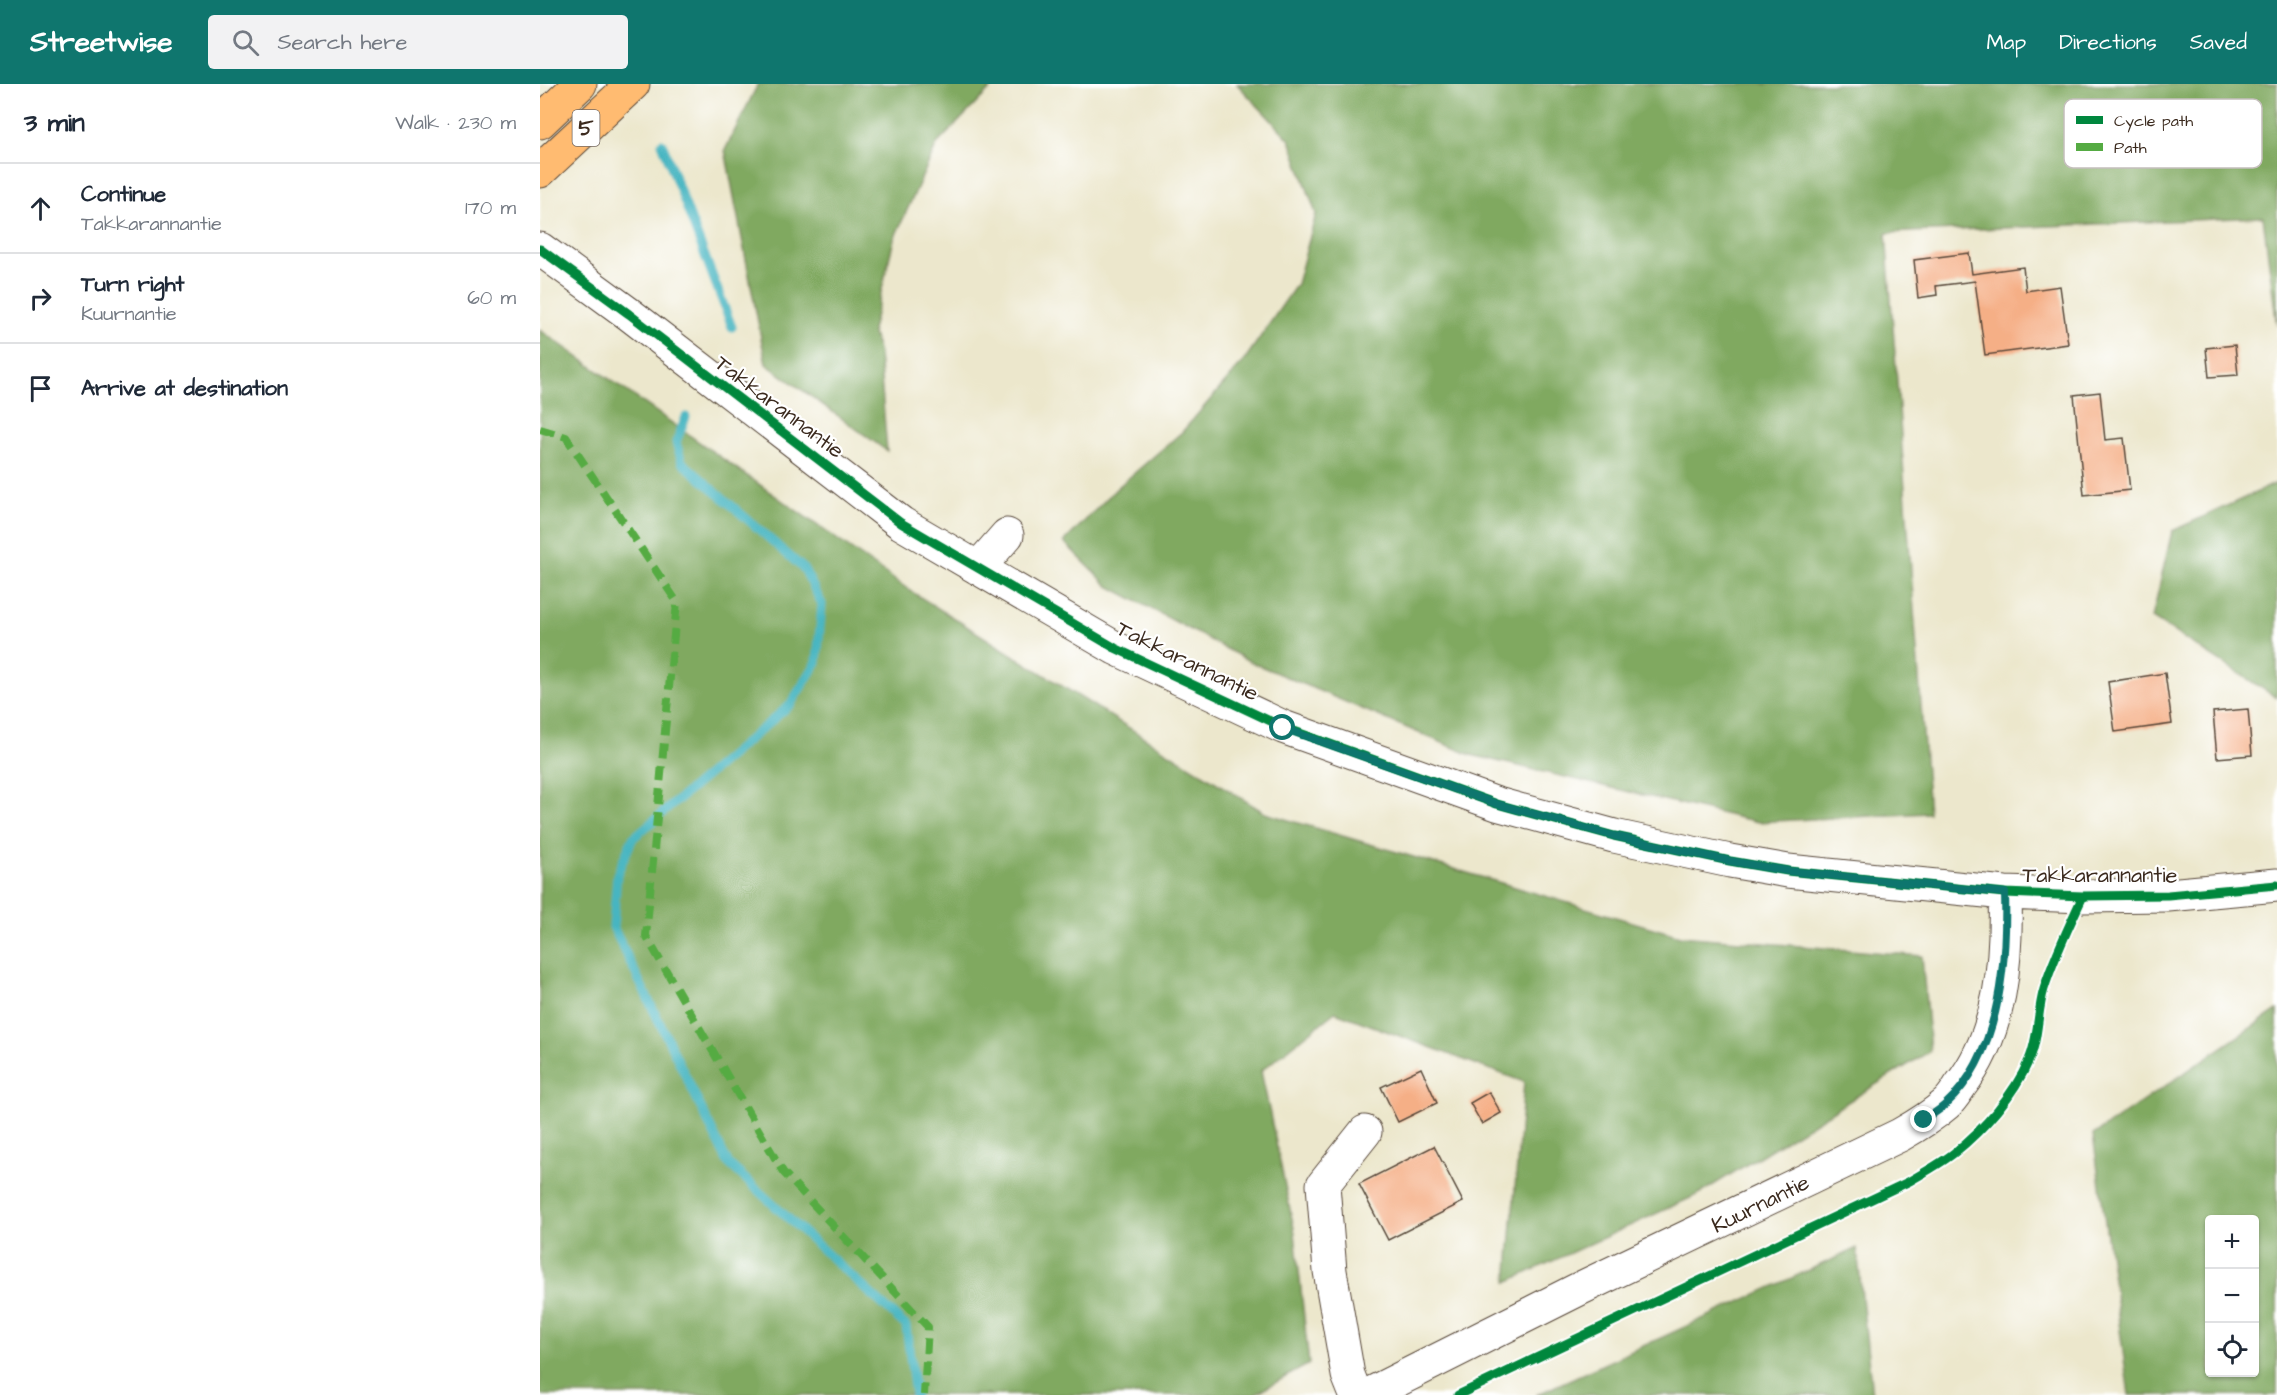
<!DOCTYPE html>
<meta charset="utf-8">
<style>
:root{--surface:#fff;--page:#f2f2f3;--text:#1f2937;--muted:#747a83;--line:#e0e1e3;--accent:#0f766e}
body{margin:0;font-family:"Architects Daughter",sans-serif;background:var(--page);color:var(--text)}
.controls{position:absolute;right:18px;bottom:18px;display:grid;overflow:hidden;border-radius:6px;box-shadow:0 2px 4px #0004}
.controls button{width:54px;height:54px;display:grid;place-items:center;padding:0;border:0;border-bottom:2px solid var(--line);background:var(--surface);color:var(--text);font:30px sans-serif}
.stop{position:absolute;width:18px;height:18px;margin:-14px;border:4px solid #0f766e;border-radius:50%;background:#fff}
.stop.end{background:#0f766e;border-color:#fff;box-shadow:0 2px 6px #0008}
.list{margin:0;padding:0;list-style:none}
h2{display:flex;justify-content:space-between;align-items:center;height:78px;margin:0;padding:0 24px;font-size:26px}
h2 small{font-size:20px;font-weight:400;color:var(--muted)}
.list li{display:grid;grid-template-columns:39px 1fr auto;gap:18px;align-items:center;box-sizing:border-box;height:90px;padding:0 24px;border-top:2px solid var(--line)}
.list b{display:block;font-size:22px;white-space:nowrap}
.list p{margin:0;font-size:20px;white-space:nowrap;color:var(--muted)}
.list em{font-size:20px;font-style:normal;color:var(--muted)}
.icon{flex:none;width:33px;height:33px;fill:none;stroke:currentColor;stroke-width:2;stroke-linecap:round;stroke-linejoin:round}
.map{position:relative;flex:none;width:1737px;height:1311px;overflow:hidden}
header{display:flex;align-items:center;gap:36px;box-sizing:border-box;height:84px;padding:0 30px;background:var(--accent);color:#fff}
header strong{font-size:28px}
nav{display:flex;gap:33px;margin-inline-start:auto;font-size:21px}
.search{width:420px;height:54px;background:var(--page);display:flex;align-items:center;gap:15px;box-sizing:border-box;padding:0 21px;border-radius:6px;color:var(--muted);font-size:22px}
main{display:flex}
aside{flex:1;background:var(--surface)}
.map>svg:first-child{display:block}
</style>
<header>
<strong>Streetwise</strong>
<div class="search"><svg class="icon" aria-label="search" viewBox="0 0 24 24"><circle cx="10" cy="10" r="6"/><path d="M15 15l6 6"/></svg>Search here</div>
<nav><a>Map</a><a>Directions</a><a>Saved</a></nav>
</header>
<main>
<aside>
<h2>3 min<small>Walk · 230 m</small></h2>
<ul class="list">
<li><svg class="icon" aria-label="ahead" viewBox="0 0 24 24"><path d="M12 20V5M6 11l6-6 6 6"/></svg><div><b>Continue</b><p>Takkarannantie</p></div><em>170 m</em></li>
<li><svg class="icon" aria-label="right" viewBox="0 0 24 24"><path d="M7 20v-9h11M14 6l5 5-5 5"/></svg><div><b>Turn right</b><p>Kuurnantie</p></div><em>60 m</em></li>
<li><svg class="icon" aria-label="arrive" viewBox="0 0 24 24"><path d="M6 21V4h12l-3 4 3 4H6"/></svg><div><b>Arrive at destination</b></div></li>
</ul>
</aside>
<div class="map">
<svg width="1737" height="1311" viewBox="0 0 1737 1311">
<rect width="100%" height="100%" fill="#fff"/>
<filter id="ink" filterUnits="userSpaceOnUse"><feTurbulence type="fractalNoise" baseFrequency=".0167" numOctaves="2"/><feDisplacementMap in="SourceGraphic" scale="12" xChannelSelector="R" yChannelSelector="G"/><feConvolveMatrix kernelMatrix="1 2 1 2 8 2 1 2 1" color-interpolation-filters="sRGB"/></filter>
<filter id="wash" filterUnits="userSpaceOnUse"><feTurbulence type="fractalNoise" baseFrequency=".008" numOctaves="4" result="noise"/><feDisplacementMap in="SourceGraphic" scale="24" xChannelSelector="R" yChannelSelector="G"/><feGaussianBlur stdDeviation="1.35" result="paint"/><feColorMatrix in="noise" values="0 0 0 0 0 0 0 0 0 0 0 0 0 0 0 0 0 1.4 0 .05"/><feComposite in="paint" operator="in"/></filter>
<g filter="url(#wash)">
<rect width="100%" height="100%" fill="#ece7cc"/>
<path fill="#80a960" stroke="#5e6a3f" stroke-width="1.5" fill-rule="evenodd" d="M218,0H455L397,60L354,155L332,246L339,270L347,367L226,280L185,66Z
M697,0H1737V242L1723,133L1346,149L1389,729L1218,738L931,671L713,579L568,502L524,458L577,404L642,348L703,278L757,200L776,130L750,56Z
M0,246L372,508L725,729L1140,852L1382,872L1390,967L1159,1110L967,1198L984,998L795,928L721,987L755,1149L769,1280L713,1311H0Z
M1737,399V614L1612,534L1632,447Z
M1737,926V1311H1589L1553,1051ZM1670,1136H1714V1288H1670Z
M1317,1164L1332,1311H996Z"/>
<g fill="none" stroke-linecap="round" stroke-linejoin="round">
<path stroke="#47b5c1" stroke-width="9" d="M122,59L192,243
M146,333L136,358L142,378L264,485L282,520L277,578L250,621L93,754L77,790L73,843L188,1079L366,1242L375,1311"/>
</g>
<g id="blocks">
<path fill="#f5af86" d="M1429,169L1432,190L1483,183L1486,207L1520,202L1528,260L1445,271L1435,197L1396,202L1397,211L1378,214L1374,176Z
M1695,261L1698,291L1669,293L1666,264Z
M1560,308L1565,356L1584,354L1590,406L1544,411L1534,311Z
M1625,589L1632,640L1575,648L1568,598Z
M1708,625L1712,671L1677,674L1673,628Z
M881,984L897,1019L858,1038L841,1003Z
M949,1008L961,1029L942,1040L930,1019Z
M894,1062L923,1118L848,1156L819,1100Z"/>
</g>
</g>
<g filter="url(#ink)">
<use href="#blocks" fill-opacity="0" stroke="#564638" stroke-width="1.5"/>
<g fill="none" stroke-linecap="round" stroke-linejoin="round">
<g stroke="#564638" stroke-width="35">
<path id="minor" d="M0,165L89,230L361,439L575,564L743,643L957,720L1074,752L1190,777L1248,787L1465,809L1543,812L1628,811L1737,801
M438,484L467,451
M816,1311L808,1291L790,1187L783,1101L825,1048
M828,1311L1039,1205L1360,1051C1376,1042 1392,1032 1406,1020C1412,1015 1416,1008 1420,1002C1462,948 1467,875 1465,809"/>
</g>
<g stroke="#564638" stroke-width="35">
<path id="highway" d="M0,38L40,0
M0,87L93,0"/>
</g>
<use href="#minor" stroke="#fff" stroke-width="33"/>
<use href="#highway" stroke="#ffbb71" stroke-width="33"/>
<path stroke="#55ab43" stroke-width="8" stroke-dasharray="15 8" stroke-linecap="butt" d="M0,345L26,353L137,518L106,852L243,1088L388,1243L384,1311"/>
<g stroke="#fff" stroke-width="13">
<path id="cycleway" d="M0,165L89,230L361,439L575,564L743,643L957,720L1074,752L1190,777L1248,787L1465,809L1543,812L1628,811L1737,801
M918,1311L1368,1098C1383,1089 1400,1080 1414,1069C1444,1045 1474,1011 1489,976C1499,954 1497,928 1504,905C1514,873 1529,842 1543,812"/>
</g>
<use href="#cycleway" stroke="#00873e" stroke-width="9"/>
</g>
</g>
<g fill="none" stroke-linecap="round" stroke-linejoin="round" filter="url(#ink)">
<path stroke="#0f766e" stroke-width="8" d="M743,644L957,720L1074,752L1190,777L1248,787L1465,809C1467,877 1460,971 1406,1020C1400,1026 1391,1031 1384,1036"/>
</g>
<g text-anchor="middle" stroke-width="4.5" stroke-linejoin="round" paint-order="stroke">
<rect fill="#fff" stroke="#766a62" stroke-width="1.5" x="32.5" y="26" width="27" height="36" rx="4.5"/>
<g font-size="21" font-weight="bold" fill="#3b2a1e">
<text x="46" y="51">5</text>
</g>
<g font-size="22" fill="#3b2a1e" stroke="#fff">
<text transform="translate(240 322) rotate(37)" y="8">Takkarannantie</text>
<text transform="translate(648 576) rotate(26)" y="8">Takkarannantie</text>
<text x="1560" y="798">Takkarannantie</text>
<text transform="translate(1220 1119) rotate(-26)" y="8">Kuurnantie</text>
</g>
</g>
<rect x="1524" y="15" width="198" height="69" rx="9" fill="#fff" stroke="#c4bfbc" stroke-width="1.5"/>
<rect x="1536" y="32" width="27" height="8" fill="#00873e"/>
<rect x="1536" y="59" width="27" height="8" fill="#55ab43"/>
<g font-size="16" fill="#3b2a1e">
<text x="1574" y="42">Cycle path</text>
<text x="1574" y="69">Path</text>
</g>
</svg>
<div class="controls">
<button>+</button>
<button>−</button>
<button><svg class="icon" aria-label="locate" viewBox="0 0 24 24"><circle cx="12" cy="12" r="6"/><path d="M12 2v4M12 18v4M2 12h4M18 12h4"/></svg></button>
</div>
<div class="stop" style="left:743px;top:644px"></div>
<div class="stop end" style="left:1384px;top:1036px"></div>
</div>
</main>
